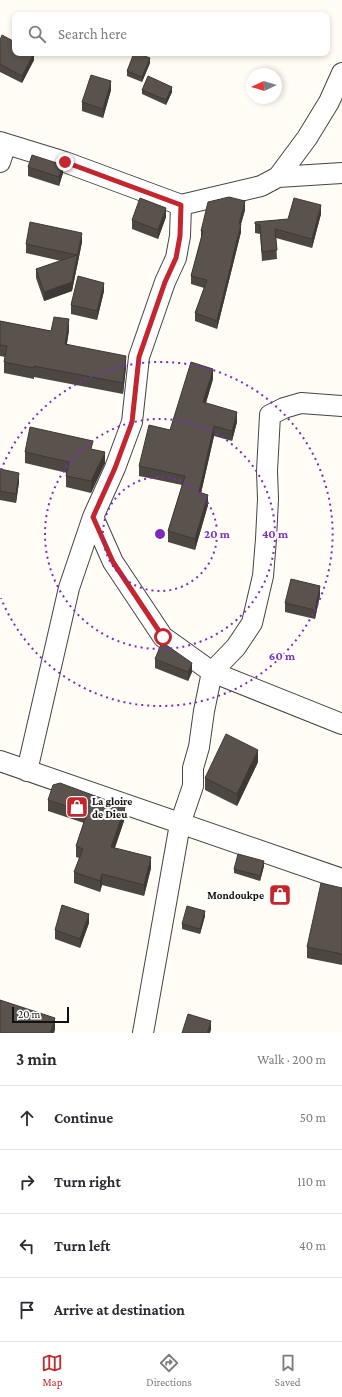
<!DOCTYPE html>
<meta charset="utf-8">
<style>
:root{--surface:#fff;--page:#f2f2f3;--text:#2b2b33;--muted:#7c7c81;--line:#e1e1e2;--accent:#c4262e}
body{margin:0;font-family:"Crimson Pro",serif;background:var(--page);color:var(--text)}
.compass{position:absolute;left:246px;top:68px;width:36px;height:36px;border-radius:50%;background:var(--surface);box-shadow:0 2px 6px #0003;rotate:266deg}
.scale{position:absolute;left:12px;bottom:10px;width:57px;box-sizing:border-box;padding-left:4px;border:2px solid #111;border-top:0;font-size:11px;line-height:14px;white-space:nowrap;color:#111;-webkit-text-stroke:3px #fff;paint-order:stroke}
.stop{position:absolute;width:12px;height:12px;margin:-9px;border:3px solid #c4262e;border-radius:50%;background:#fff}
.stop.end{background:#c4262e;border-color:#fff;box-shadow:0 1px 4px #0008}
.list{margin:0;padding:0;list-style:none}
h2{display:flex;justify-content:space-between;align-items:center;height:52px;margin:0;padding:0 16px;font-size:17px}
h2 small{font-size:13px;font-weight:400;color:var(--muted)}
.list li{display:grid;grid-template-columns:26px 1fr auto;gap:12px;align-items:center;box-sizing:border-box;height:64px;padding:0 16px;border-top:1px solid var(--line)}
.list b{display:block;font-size:15px;white-space:nowrap}
.list em{font-size:13px;font-style:normal;color:var(--muted)}
.icon{flex:none;width:22px;height:22px;fill:none;stroke:currentColor;stroke-width:2;stroke-linecap:round;stroke-linejoin:round}
.map{position:relative;flex:none;width:342px;height:1033px;overflow:hidden}
.search{position:absolute;background:var(--surface);box-shadow:0 2px 6px #0003;left:12px;right:12px;top:12px;height:44px;display:flex;align-items:center;gap:10px;box-sizing:border-box;padding:0 14px;border-radius:8px;color:var(--muted);font-size:15px}
.sheet{height:308px;background:var(--surface)}
nav{display:flex;justify-content:space-around;align-items:center;box-sizing:border-box;height:56px;border-top:1px solid var(--line);background:var(--surface);font-size:11px;color:var(--muted)}
nav a{display:grid;justify-items:center;gap:2px}
nav .on{color:var(--accent)}
.map>svg:first-child{display:block}
</style>
<div class="map">
<svg width="342" height="1033" viewBox="0 0 342 1033">
<rect width="100%" height="100%" fill="#fffdf5"/>
<g fill="none" stroke-linecap="round" stroke-linejoin="round">
<g stroke="#444" stroke-width="22">
<path id="minor" d="M0,142L65,162L181,205L261,186L278,177L342,173
M0,162L6,144
M278,177L307,138L329,102L342,73
M93,517L113,562L163,637L212,672L342,724
M0,761L342,879
M27,771L69,588L93,517L115,468L132,422L139,357L165,282L176,258L180,236L181,205
M143,1033L180,824L193,786V768L199,747L204,711L212,672L236,647L252,623L263,576L266,539L268,499L267,471L270,415L284,408L301,403L342,406"/>
</g>
<use href="#minor" stroke="#fff" stroke-width="20"/>
</g>
<path fill="#4d4742" d="M0,40L34,53V60L22,83L0,72V73Z
M150,63L142,82L127,76V71Z
M111,90L103,118L82,111V102Z
M142,90L172,92L166,105L142,94Z
M28,167L63,173L59,186L28,176Z
M245,210L241,224V232L217,329L195,321V313L204,288L191,284V276L201,239V231Z
M321,214L312,248L276,238L277,259L262,261L260,234L255,233V222L288,219Z
M166,217L158,239L132,229V220Z
M82,242L72,291L44,301L36,278V269L61,261L26,253V244Z
M104,291L97,320L71,314V305Z
M0,321L51,331L69,330L67,344L126,367L123,394L34,377V379L4,373V362L5,357L0,356Z
M213,379L206,403L237,422L232,441L214,436L201,493L208,505L195,550L168,542V531L182,485L139,476V466Z
M93,449L105,463L91,493L66,487V476L67,473L25,463V452Z
M0,469L19,482L16,503L0,500Z
M320,595L315,619L285,612V603Z
M155,659L192,672L188,681L155,668Z
M258,762L237,806L205,790V778Z
M48,800L125,818L115,848L151,868L144,896L102,885L100,892L74,883V872L79,858L76,857V846L84,823L48,811Z
M264,866L260,881L234,873V869Z
M342,888V965L307,958V947Z
M205,916L200,934L182,929V924Z
M89,923L80,948L55,939V930Z"/>
<path fill="#3f3936" d="M34,53V60L22,83V76Z
M150,58V63L142,82V77Z
M111,81V90L103,118V109Z
M172,87V92L166,105V100Z
M63,165V173L59,186V177Z
M245,201V210L241,224V232L217,329V321Z
M321,205V214L312,248V239Z
M166,208V217L158,239V230Z
M82,233V242L72,291L44,301V292L72,282Z
M104,283V291L97,320V311Z
M69,319V330L65,355V344Z
M126,356V367L123,394V383Z
M213,369V379L203,412V402Z
M237,412V422L232,441V431Z
M214,426V436L199,502V492Z
M105,452V463L91,493V481Z
M19,473V482L16,503V494Z
M208,495V505L195,550V539Z
M320,586V595L315,619V610Z
M192,663V672L188,681V672Z
M258,750V762L237,806V794Z
M125,807V818L111,858V847Z
M151,857V868L144,896V885Z
M264,861V866L260,881V876Z
M102,874V885L100,892V881Z
M205,911V916L200,934V929Z
M89,914V923L80,948V939Z
M55,1018V1030L54,1033H50Z
M211,1021V1030L210,1033H207Z"/>
<path fill="#5a524d" stroke="#3f3936" d="M2,35L15,42V53H34L22,76L0,64V65V40Z
M134,53H137L150,58L142,77L127,71Z
M91,75L111,81L103,109L82,102Z
M148,76L172,87L166,100L142,90Z
M32,155L63,165L59,177L28,167Z
M229,197L245,201L239,224H241L217,321L195,313L207,280L191,276L203,231H201L208,202Z
M140,198L166,208L158,230L132,220Z
M294,198L321,205L312,239L275,229L277,250L262,252L260,225L255,224V222L288,219Z
M30,222L82,233L72,282L44,292L36,269L77,255L26,244Z
M78,276L104,283L97,311L71,305Z
M54,317L69,319L65,344L126,356L123,383L34,366V368L4,362L7,346L0,345V321L51,331Z
M191,362L213,369L203,402L237,412L232,431L214,426L199,492L208,495L195,539L168,531L185,476L139,466L149,425L170,430Z
M30,427L93,441L91,449L105,452L91,481L66,476L69,462L25,452Z
M0,469L19,473L16,494L0,491Z
M291,579L320,586L315,610L285,603Z
M162,642L192,663L188,672L155,659Z
M226,734L258,750L237,794L205,778Z
M60,783L125,807L111,847L151,857L144,885L102,874L100,881L74,872L83,849L76,846L87,813L48,800L53,785Z
M238,854L264,861L260,876L234,869Z
M321,883L342,888V954L307,947Z
M62,905L89,914L80,939L55,930Z
M187,906L205,911L200,929L182,924Z
M0,1000L55,1018L50,1033H0Z
M188,1014L211,1021L207,1033H182Z"/>
<g fill="none" stroke-linecap="round" stroke-linejoin="round">
<path stroke="#c4262e" stroke-width="5" d="M65,162L181,205L180,236L176,258L165,282L139,357L132,422L115,468L93,517L113,562L163,637"/>
</g>
<g fill="none" stroke="#7b2cbf" stroke-width="2" stroke-dasharray="2 4">
<circle cx="160" cy="534" r="57"/>
<circle cx="160" cy="534" r="115"/>
<path d="M1 470A172 172 0 1 1 1 598"/>
</g>
<defs>
<g id="shop-square" transform="scale(1.15)"><rect x="-9" y="-9" width="18" height="18" rx="4" fill="#c4262e" stroke="#fff"/><path d="M-5-2.5h2.3a2.7 3.5 0 0 1 5.4 0H5L5.5 6h-11ZM-1.5-2.5h3a1.5 2.3 0 0 0-3 0Z" fill="#fff"/></g>
</defs>
<g fill-rule="evenodd">
<use href="#shop-square" x="77" y="807"/>
<use href="#shop-square" x="280" y="895"/>
</g>
<g text-anchor="middle" stroke-width="4" stroke-linejoin="round" paint-order="stroke">
<g font-size="11" font-weight="bold" fill="#111" stroke="#fff" text-anchor="start">
<text x="92" y="805">La gloire<tspan x="92" dy="13">de Dieu</tspan></text>
<text x="264" y="899" text-anchor="end">Mondoukpe</text>
</g>
</g>
<circle cx="160" cy="534" r="6" fill="#7b2cbf" stroke="#fff" stroke-width="2"/>
<g font-size="12" text-anchor="middle" font-weight="bold" fill="#7b2cbf" stroke="#fff" stroke-width="4" stroke-linejoin="round" paint-order="stroke">
<text x="217" y="538">20 m</text>
<text x="275" y="538">40 m</text>
<text x="282" y="660">60 m</text>
</g>
</svg>
<svg class="compass" viewBox="-18 -18 36 36"><path d="M0-13l5 13h-10z" fill="#e53935"/><path d="M0 13l5-13h-10z" fill="#7c7c81"/></svg>
<div class="scale">20 m</div>
<div class="stop" style="left:163px;top:637px"></div>
<div class="stop end" style="left:65px;top:162px"></div>
<div class="search"><svg class="icon" aria-label="search" viewBox="0 0 24 24"><circle cx="10" cy="10" r="6"/><path d="M15 15l6 6"/></svg>Search here</div>
</div>
<section class="sheet">
<h2>3 min<small>Walk · 200 m</small></h2>
<ul class="list">
<li><svg class="icon" aria-label="ahead" viewBox="0 0 24 24"><path d="M12 20V5M6 11l6-6 6 6"/></svg><div><b>Continue</b></div><em>50 m</em></li>
<li><svg class="icon" aria-label="right" viewBox="0 0 24 24"><path d="M7 20v-9h11M14 6l5 5-5 5"/></svg><div><b>Turn right</b></div><em>110 m</em></li>
<li><svg class="icon" aria-label="left" viewBox="0 0 24 24"><path d="M17 20v-9H6M10 6l-5 5 5 5"/></svg><div><b>Turn left</b></div><em>40 m</em></li>
<li><svg class="icon" aria-label="arrive" viewBox="0 0 24 24"><path d="M6 21V4h12l-3 4 3 4H6"/></svg><div><b>Arrive at destination</b></div></li>
</ul>
</section>
<nav>
<a class="on"><svg class="icon" aria-label="map" viewBox="0 0 24 24"><path d="M3 6l6-2 6 2 6-2v14l-6 2-6-2-6 2zM9 4v14M15 6v14"/></svg>Map</a>
<a><svg class="icon" aria-label="directions" viewBox="0 0 24 24"><path d="M12 3l9 9-9 9-9-9zM9 14v-3h6M13 9l2 2-2 2"/></svg>Directions</a>
<a><svg class="icon" aria-label="saved" viewBox="0 0 24 24"><path d="M7 4h10v16l-5-4-5 4z"/></svg>Saved</a>
</nav>
